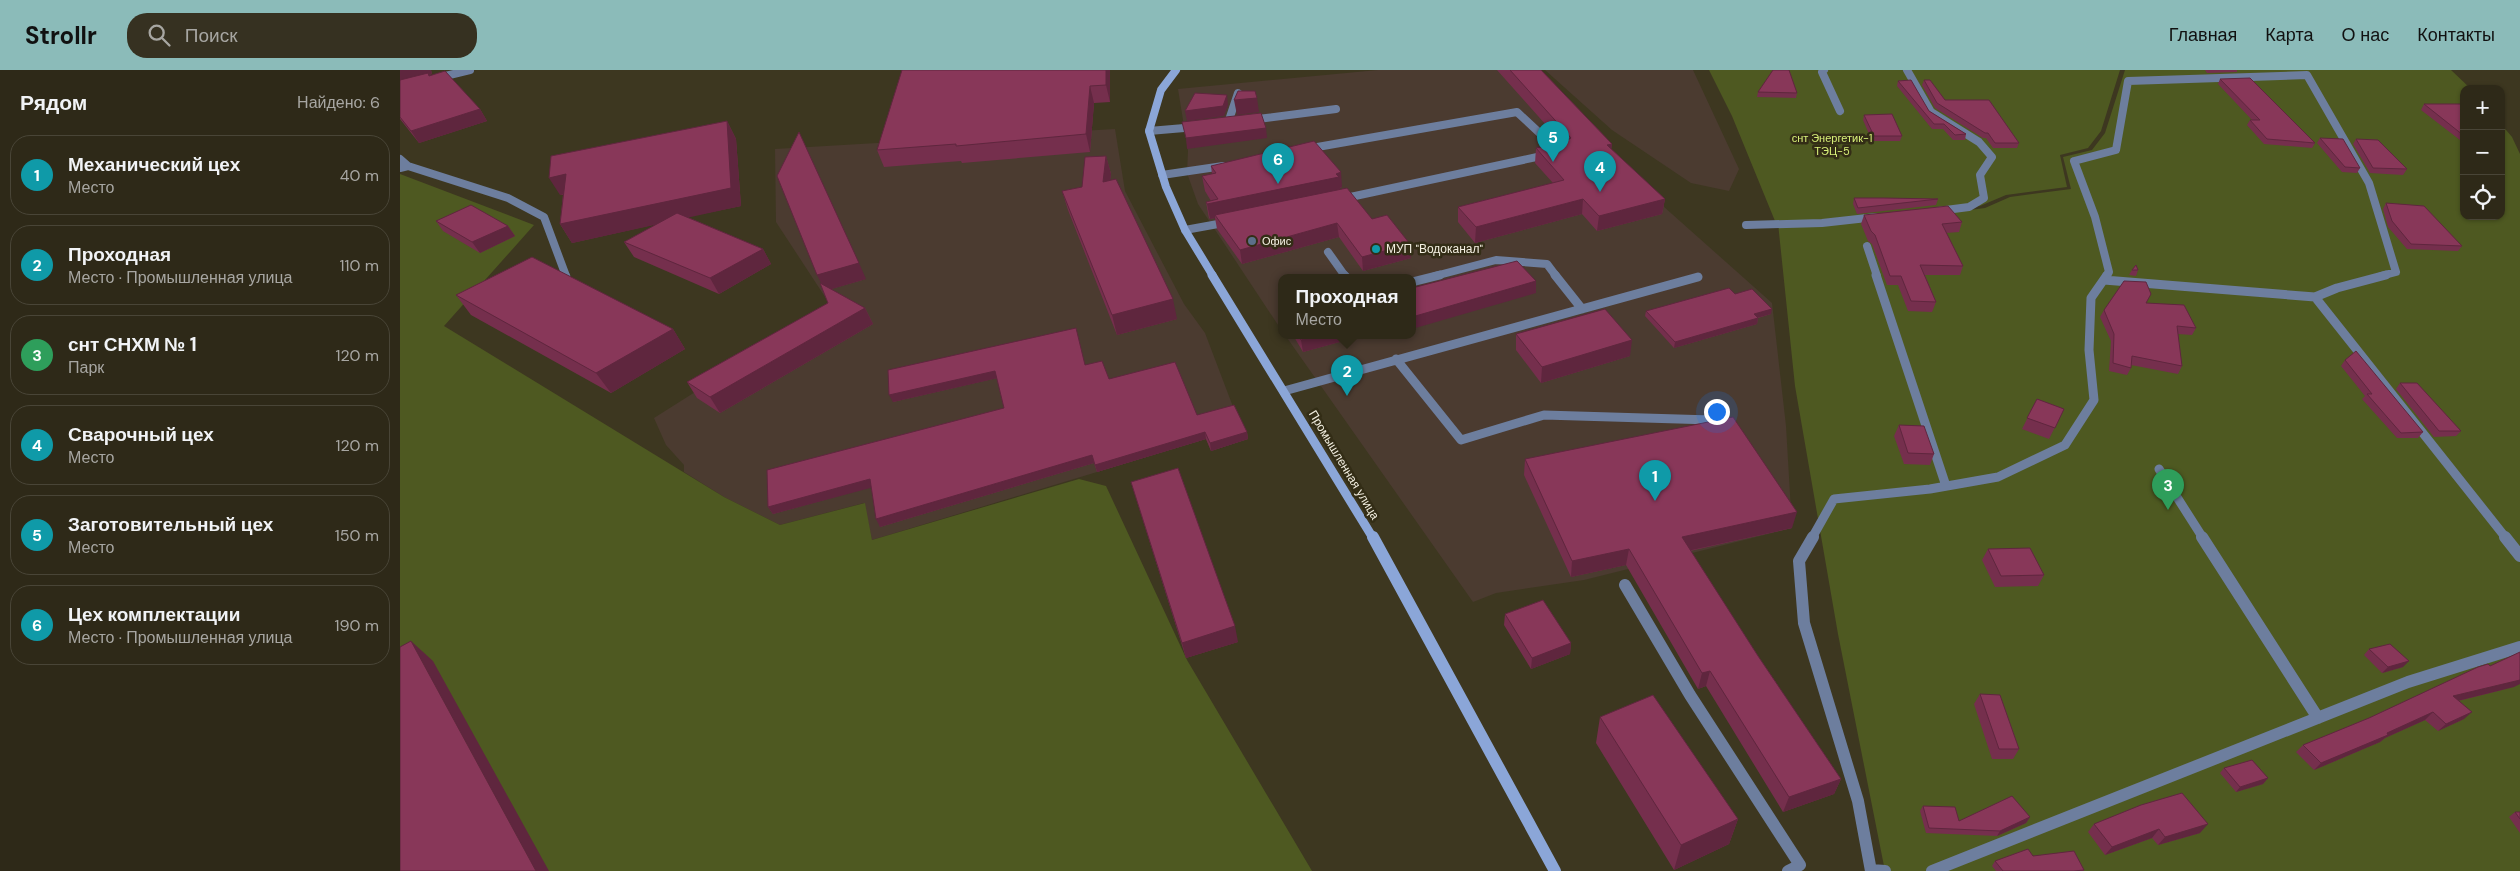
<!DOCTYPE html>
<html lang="ru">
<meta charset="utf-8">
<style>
:root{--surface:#2e2918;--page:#363121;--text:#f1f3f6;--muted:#a7a6a2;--line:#494537;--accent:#8bbbb9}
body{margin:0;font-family:"DM Sans",sans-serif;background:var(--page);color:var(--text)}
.controls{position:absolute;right:15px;top:15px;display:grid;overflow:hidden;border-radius:10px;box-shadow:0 1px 4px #0004}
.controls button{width:45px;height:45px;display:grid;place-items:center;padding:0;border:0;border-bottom:1px solid var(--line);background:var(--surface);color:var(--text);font:25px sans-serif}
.you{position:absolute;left:1316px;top:341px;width:18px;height:18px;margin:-12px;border:4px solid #fff;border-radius:50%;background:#1a73e8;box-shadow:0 0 0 8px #1a73e833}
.badge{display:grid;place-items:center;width:32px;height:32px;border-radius:50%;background:var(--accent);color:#fff;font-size:16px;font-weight:700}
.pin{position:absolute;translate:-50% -41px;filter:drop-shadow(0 1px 2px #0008)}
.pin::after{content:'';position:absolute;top:26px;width:18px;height:15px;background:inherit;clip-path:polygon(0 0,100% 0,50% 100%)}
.popup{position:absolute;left:878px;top:204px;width:138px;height:65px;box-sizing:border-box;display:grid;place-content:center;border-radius:10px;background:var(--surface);filter:drop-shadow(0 1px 4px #0005);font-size:16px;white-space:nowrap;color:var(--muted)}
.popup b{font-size:19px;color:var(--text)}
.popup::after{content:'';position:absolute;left:50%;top:100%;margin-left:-10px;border:10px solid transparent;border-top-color:var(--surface)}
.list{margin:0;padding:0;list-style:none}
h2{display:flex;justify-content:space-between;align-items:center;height:65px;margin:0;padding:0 20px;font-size:21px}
h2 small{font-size:16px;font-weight:400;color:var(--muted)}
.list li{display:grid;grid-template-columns:32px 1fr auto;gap:15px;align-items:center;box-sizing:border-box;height:80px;margin:0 10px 10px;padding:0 10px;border:1px solid var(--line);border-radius:20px}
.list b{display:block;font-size:19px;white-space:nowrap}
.list p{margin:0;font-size:16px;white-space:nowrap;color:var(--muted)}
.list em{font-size:16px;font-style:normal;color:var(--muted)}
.icon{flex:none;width:28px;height:28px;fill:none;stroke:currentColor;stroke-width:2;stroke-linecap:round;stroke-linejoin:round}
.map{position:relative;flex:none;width:2120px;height:801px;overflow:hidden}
header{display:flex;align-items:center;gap:30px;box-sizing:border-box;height:70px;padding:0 25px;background:var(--accent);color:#111}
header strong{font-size:24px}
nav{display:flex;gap:28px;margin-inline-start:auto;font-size:18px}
.search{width:350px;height:45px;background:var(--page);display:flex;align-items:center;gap:12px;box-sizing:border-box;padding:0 18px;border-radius:20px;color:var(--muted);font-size:19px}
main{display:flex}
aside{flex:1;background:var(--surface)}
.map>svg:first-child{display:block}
</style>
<header>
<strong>Strollr</strong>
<div class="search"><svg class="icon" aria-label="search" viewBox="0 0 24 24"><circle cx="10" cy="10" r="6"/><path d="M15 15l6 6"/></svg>Поиск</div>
<nav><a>Главная</a><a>Карта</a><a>О нас</a><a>Контакты</a></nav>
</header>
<main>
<aside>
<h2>Рядом<small>Найдено: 6</small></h2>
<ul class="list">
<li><span class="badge" style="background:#0f9aa8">1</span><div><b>Механический цех</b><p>Место</p></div><em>40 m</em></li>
<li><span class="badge" style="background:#0f9aa8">2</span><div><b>Проходная</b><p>Место · Промышленная улица</p></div><em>110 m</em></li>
<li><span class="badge" style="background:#2e9e5b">3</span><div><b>снт СНХМ № 1</b><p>Парк</p></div><em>120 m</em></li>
<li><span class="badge" style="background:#0f9aa8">4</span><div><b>Сварочный цех</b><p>Место</p></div><em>120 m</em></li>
<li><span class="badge" style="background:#0f9aa8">5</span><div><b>Заготовительный цех</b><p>Место</p></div><em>150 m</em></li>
<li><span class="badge" style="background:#0f9aa8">6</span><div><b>Цех комплектации</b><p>Место · Промышленная улица</p></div><em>190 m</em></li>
</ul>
</aside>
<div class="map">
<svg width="2120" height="801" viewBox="0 0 2120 801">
<rect width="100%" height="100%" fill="#3d3720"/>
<path fill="#4b3b30" d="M978,0H1128L1263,136L1372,233L1386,356L1392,458L1184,510L1096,523L1073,532L885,265H1012V207H882V261L798,134L787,103L788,81L778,19Z
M1145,0H1293L1339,99L1329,121L1291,113L1212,60Z
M715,59L725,121L784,234L805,263L835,342L848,369L811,381L806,369L472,470L464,433L380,455L324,427L284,402V395L266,375L254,348L431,236L376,152L375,79Z"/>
<path fill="#4e5921" d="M1309,0H1720L1701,61L1688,78L1660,85L1667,117L1606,125L1580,136L1527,143L1531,145L1585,138L1610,127L1671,119L1663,87L1692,80L1705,63L1725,0H2051L2071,19H2064V146H2101V54L2112,67L2120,84V801H1485L1438,564L1395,316L1378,153L1420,151H1375L1332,46Z
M0,104L134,155L44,256L324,427L380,455L465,433L472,470L679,409L706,416L787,590L912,801H0Z"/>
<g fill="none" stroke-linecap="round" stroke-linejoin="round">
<path stroke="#6d7e9e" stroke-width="8" d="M1424,0L1422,2L1440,41
M1507,0L1531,42L1579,72L1592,87L1580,105L1584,128L1569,137L1538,141
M850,50L936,39
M828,53L838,23
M749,61L796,57
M906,79L1117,42L1160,82L941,129
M0,89L8,96L0,98
M8,96L108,128L144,147L166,206
M762,105L823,96
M1346,155L1422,153L1476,147
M785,160L829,152
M1467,176L1477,206
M928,182L945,206
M1035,206L1096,190L1147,194L1156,206
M1706,206L1709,202L1695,147L1674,91L1716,80L1728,11L1907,5L1969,113L1996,202L1981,206"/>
<path stroke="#6d7e9e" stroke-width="9" d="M165,205L166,207
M944,205L946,207
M1155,205L1182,239
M1476,205L1546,416
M1704,210L1915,227L1937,218L1986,205
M1012,212L1040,205
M1915,227L2106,468
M996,289L1061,370L1144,345L1312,350
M884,321L1298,207
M1759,399L1803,468
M1412,468L1434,429L1530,419L1598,407L1665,375L1694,330L1689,280L1691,228L1707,205"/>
<path stroke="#6d7e9e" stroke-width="12" d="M1413,467L1399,491L1404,553L1458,731L1471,801
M1802,467L1918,648
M2105,467L2120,486
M1225,515L1290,625L1400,795L1388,801
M1471,800L1485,801
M1532,801L2008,612L2120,577"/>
<path stroke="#6d7e9e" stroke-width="8" d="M37,8L70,0"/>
<path stroke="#8ba6d8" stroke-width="8" d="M776,0L761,20L749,61L766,117L785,160L813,206"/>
<path stroke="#8ba6d8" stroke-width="9" d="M812,205L973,468"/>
<path stroke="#8ba6d8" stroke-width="12" d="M973,467L1155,801"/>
</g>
<path fill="#752f4d" d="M0,0H31L32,4L29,5L80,39L87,51L19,73L0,49Z
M710,0V32L694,33L690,82L562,93L561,91L484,97L477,80Z
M1097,0H1141L1212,74L1211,79L1265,129L1262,144L1197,161L1182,144L1075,173L1058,152V137L1153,113L1135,93L1136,78L1162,73Z
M1805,0H1837V2L1807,3Z
M1820,9L1915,73L1912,78L1864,74L1847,55L1850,50H1852L1818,14Z
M1524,10L1545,30L1619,73L1617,78H1593L1586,68H1583L1535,38L1522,15Z
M1498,11L1529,41L1566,64L1565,70H1553L1543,59H1532L1497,16Z
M1358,22L1397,23L1396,28L1357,27Z
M2024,34H2064V71L2060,70L2021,40Z
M1464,45L1502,66L1500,71H1472L1463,50Z
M327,51L336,69L341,136L287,147L363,179L371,194L319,224L234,187L224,172L257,154L172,173L160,154L163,125H160Z
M1920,68L1960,98L1957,103L1942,102L1917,73Z
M1956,69L2007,99L2003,105L1970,103L1953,74Z
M706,86L711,104L710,110L777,249L717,265L668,140L662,121L682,117Z
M811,96L942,117L940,118V119L972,149L1011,188L963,201L939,167L842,194L817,159L815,148L810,149L809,148L806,132L811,131L805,121L802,106L812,104Z
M1454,128L1538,129L1536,135L1457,144L1453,134Z
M1986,133L2062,176L2058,181L2007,179L1988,157L1983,139Z
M1464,145L1562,152L1559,162L1546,163L1563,196L1560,205H1525L1536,232L1532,242L1508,241L1498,215H1487L1472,174L1468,171L1461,154Z
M36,151L108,156L115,166L80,183L43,161Z
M1732,200H1738L1736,206L1729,205Z
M466,209L431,219L465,238L473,254L320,343L297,328L287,312L428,233L421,214Z
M1335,224L1371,244L1358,248L1357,254L1274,278L1245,246L1246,241Z
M56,225L273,259L285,279L211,323L71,245Z
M1746,233L1796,258L1792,265L1778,264L1782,296L1778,304L1731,295V298L1727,305L1709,301L1711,271L1700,247L1704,240Z
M1116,264L1230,286L1141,313L1116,280Z
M893,265H965L903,282Z
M1945,290L2023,362L2018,368H1997L1962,329L1965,326L1941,296Z
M686,295L709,309L797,345L847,362L848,369L811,381L806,369L697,402L694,393L480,457L471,417L373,444L368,437L604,338L597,308L493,332L488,300Z
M2000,313L2061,361L2056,366L2034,367L1996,319Z
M1637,329L1664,339L1649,369L1622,359Z
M1499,355L1534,384L1530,395L1504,394L1494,366Z
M1125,389L1392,458L1290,481L1358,586L1441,709L1434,724L1383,742L1306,616L1298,619L1226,495L1171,507L1124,405Z
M731,412L838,572L786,588Z
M1588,479L1644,505L1638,516L1595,517L1582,490Z
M1105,544L1171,573L1170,584L1131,599L1104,555Z
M1969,579L2003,597L1982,603L1964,585Z
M2114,617L2058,631L2064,649L2038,661L2025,650L1985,668L1980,672L1914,700L1896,682L1903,675L1969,648Z
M1580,624L1619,679L1613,689H1592L1574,634Z
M1200,647L1338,749L1329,774L1274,800L1196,673Z
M1824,698L1868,708L1863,714L1836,722L1820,703Z
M1523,736L1559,751L1630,747L1626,753L1597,766L1526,763L1520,741Z
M2115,742H2120V763L2109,747Z
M1694,754L1800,763L1758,775L1752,768L1705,785L1688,762Z
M1595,791L1684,800L1683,801H1596L1592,796Z"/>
<path fill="#5f263e" d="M0,0H31L32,4L29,5L36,15L0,12Z
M706,0H710V32L706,15Z
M690,16L694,33L690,82L686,64Z
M827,25L828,35L824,46L787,51L785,41Z
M857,28L859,42L837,45L834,30Z
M80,39L87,51L19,73L11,61Z
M327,51L336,69L341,136L172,173L160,154Z
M866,58L867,68L787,79L786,68Z
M1212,74L1210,89L1207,75Z
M706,86L711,104L708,131L703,112Z
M941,102L942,117L940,118V122L815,145V148L810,149L807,134Z
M166,104L177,122L160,125L149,108Z
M1183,129L1182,144L1075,173L1076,157Z
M1265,129L1262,144L1197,161L1199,146Z
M937,153L939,167L842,194L840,180Z
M108,156L115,166L80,183L72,172Z
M1010,174L1011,188L963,201L962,187Z
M363,179L371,194L319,224L310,208Z
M459,193L466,209L425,221L417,205Z
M1136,211V223L1012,259V247Z
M773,229L777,249L717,265L712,245Z
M465,238L473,254L320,343L310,327Z
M1372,239L1371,244L1353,249L1354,244Z
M1358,248L1357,254L1274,278L1275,272Z
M273,259L285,279L211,323L196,303Z
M920,265H965L903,282L901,270Z
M1232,270L1230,286L1141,313L1142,297Z
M595,301L598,308L493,332L489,325Z
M805,362L806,369L697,402L695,395Z
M847,362L848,369L811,381L810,373Z
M692,385L694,393L480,457L476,449Z
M470,409L474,417L373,444L368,437Z
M1397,442L1392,458L1278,483L1282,467Z
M1229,479L1226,495L1171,507L1172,491Z
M835,556L838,572L786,588L782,573Z
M11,571L33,591L149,801H136Z
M1171,573L1170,584L1131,599L1132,588Z
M2009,591L2003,597L1982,603L1988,597Z
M1310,601L1306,616L1298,619L1302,603Z
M2120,610V614L2114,617L2045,634L2053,626Z
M2033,642L2025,650L1985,668L1980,672L1914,700L1921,693Z
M2072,642L2064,649L2038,661L2046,654Z
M1868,708L1863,714L1836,722L1840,717Z
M1441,709L1434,724L1383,742L1389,727Z
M1630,747L1626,753L1597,766L1600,761Z
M1338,749L1329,774L1274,800L1281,775Z
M1808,754L1800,763L1758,775L1765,767Z
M1759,759L1752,768L1705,785L1712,777Z"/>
<path fill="#883759" stroke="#5f263e" d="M502,0H706V15L690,16L686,64L556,76V74L477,80Z
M1110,0H1141L1212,74L1207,75L1265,129L1199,146L1183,129L1076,157L1058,137L1164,110L1136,78L1162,73L1171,68Z
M1373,0H1389L1397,23L1358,22Z
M45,1L80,39L11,61L0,47V10L28,3L29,6Z
M1850,8L1915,73L1867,69L1850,50H1860L1820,9Z
M1511,10L1529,41L1566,64L1555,65L1544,54H1534L1498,11Z
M1524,10H1530L1545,30H1589L1619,73H1595L1588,63H1585L1537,33Z
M838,21H855L857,28L834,30Z
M795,23L827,25L823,36L785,41Z
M2024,34H2064V65H2063Z
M861,43L866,58L786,68L782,52Z
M1492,44L1502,66H1474L1464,45Z
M327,51L331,118L160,154L166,104L149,108L151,86Z
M399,62L459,193L417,205L377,106Z
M1920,68L1943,69L1960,98L1945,97Z
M1956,69L1978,70L2007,99L1973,98Z
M914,71L941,102L936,104L939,107L807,134L806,132L818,129L802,106L816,103L811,96Z
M706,86L703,112L716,109L773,229L712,245L662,121L682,117L685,87Z
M947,118L972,149L987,145L1010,174L962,187L937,153L840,180L815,145Z
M1454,128H1484L1538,129L1458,138Z
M1986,133L2024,136L2062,176L2011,174L1992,151Z
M71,135L108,156L72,172L36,151Z
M1548,136L1562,152L1542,154L1563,196L1520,195L1536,232L1511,231L1501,206H1490L1475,165L1471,161L1464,145Z
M277,143L363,179L310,208L224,172Z
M132,187L273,259L196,303L56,225Z
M1117,191L1136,211L1012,247V218Z
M1736,195L1738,200H1732Z
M1724,211L1746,212L1751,224L1746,233L1784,235L1796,258L1777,256L1782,296L1732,286L1731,298L1713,293L1714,264L1704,240Z
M420,213L465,238L310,327L287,312L428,233Z
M1329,218L1335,224L1352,219L1372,239L1354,244L1358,248L1275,272L1246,241Z
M1205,239L1232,270L1142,297L1116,264Z
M676,258L685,295L702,291L709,309L775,292L797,345L834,335L847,362L810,373L805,362L695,395L692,385L476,449L470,409L368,437L367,400L604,338L595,301L489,325L488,300Z
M898,265H920L901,270Z
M1956,281L2023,362L2001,363L1967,324H1972L1945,290Z
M2000,313H2017L2061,361H2039Z
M1637,329L1664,339L1655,358L1627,348Z
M1333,347L1397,442L1282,467L1358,586L1441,709L1389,727L1310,601L1302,603L1229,479L1172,491L1125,389Z
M1499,355L1524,356L1534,384L1508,383Z
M778,398L835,556L782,573L731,412Z
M1630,478L1644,505L1601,506L1588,479Z
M1143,530L1171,573L1132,588L1105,544Z
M11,571L136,801H0V577Z
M1990,574L2009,591L1988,597L1969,579Z
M2120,582V610L2053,626L2072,642L2046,654L2033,642L1987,663L1988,665L1921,693L1903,675L1969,648L2078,597L2088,594L2090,596Z
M1580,624L1600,625L1619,679H1599Z
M1253,625L1338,749L1281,775L1200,647Z
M1852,690L1868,708L1840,717L1824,698Z
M1782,723L1808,754L1765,767L1759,759L1712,777L1694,754L1741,735Z
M1612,726L1630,747L1600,761L1529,758L1523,736L1555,737L1559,751Z
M2115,742H2120V749Z
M1628,779L1633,786L1674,781L1684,800L1674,801H1603L1595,791Z"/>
<circle fill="#5c6f8a" stroke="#332d16" stroke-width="2" cx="852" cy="171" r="5"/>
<circle fill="#0f9aa8" stroke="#332d16" stroke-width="2" cx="976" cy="179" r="5"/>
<g text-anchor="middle" stroke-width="5" stroke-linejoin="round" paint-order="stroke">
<g font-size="11" fill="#d8f079" stroke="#332d16">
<text x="1432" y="72">снт Энергетик-1<tspan x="1432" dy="13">ТЭЦ-5</tspan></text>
</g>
<g font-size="11" fill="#f4f0e2" stroke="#332d16" text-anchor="start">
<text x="862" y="175">Офис</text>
</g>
<g font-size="12" fill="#f4f0e2" stroke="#332d16" text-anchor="start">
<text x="986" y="183">МУП "Водоканал"</text>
</g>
<g font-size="12" fill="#f4f0e2" stroke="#332d16">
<text transform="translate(944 395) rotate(59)" y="4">Промышленная улица</text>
</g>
</g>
</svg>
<div class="controls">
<button>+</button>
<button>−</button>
<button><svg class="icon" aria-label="locate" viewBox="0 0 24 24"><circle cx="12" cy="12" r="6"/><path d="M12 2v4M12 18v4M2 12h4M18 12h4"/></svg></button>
</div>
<div class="you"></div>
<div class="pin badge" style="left:1255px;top:431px;background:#0f9aa8">1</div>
<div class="pin badge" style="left:947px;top:326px;background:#0f9aa8">2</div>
<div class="popup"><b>Проходная</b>Место</div>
<div class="pin badge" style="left:1768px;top:440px;background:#2e9e5b">3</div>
<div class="pin badge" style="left:1200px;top:122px;background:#0f9aa8">4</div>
<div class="pin badge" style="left:1153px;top:92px;background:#0f9aa8">5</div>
<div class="pin badge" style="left:878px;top:114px;background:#0f9aa8">6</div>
</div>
</main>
